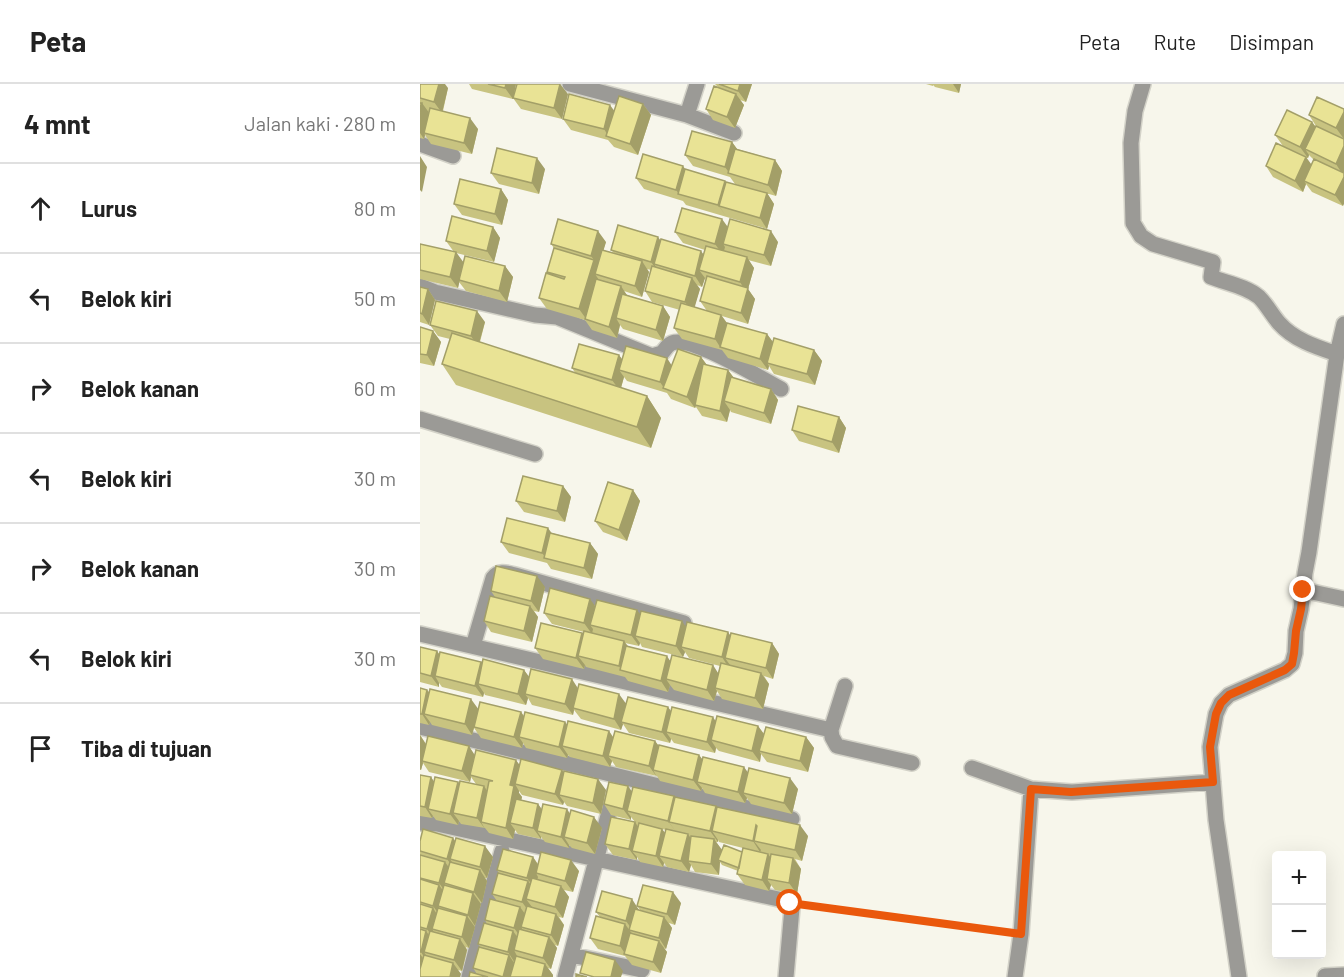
<!DOCTYPE html>
<html lang="id">
<meta charset="utf-8">
<style>
:root{--surface:#fff;--page:#f2f2f2;--text:#222;--muted:#767676;--line:#e0e0e0}
body{margin:0;font-family:Barlow,sans-serif;background:var(--page);color:var(--text)}
.controls{position:absolute;right:18px;bottom:18px;display:grid;overflow:hidden;border-radius:6px;box-shadow:0 6px 24px #0002}
.controls button{width:54px;height:54px;display:grid;place-items:center;padding:0;border:0;border-bottom:2px solid var(--line);background:var(--surface);color:var(--text);font:30px sans-serif}
.stop{position:absolute;width:18px;height:18px;margin:-14px;border:4px solid #ea580c;border-radius:50%;background:#fff}
.stop.end{background:#ea580c;border-color:#fff;box-shadow:0 2px 6px #0008}
.list{margin:0;padding:0;list-style:none}
h2{display:flex;justify-content:space-between;align-items:center;height:78px;margin:0;padding:0 24px;font-size:26px}
h2 small{font-size:20px;font-weight:400;color:var(--muted)}
.list li{display:grid;grid-template-columns:39px 1fr auto;gap:18px;align-items:center;box-sizing:border-box;height:90px;padding:0 24px;border-top:2px solid var(--line)}
.list b{display:block;font-size:22px;white-space:nowrap}
.list em{font-size:20px;font-style:normal;color:var(--muted)}
.icon{flex:none;width:33px;height:33px;fill:none;stroke:currentColor;stroke-width:2;stroke-linecap:round;stroke-linejoin:round}
.map{position:relative;flex:none;width:924px;height:893px;overflow:hidden}
header{display:flex;align-items:center;gap:36px;box-sizing:border-box;height:84px;padding:0 30px;background:var(--surface);border-bottom:2px solid var(--line)}
header strong{font-size:28px}
nav{display:flex;gap:33px;margin-inline-start:auto;font-size:21px}
main{display:flex}
aside{flex:1;background:var(--surface)}
.map>svg:first-child{display:block}
</style>
<header>
<strong>Peta</strong>
<nav><a>Peta</a><a>Rute</a><a>Disimpan</a></nav>
</header>
<main>
<aside>
<h2>4 mnt<small>Jalan kaki · 280 m</small></h2>
<ul class="list">
<li><svg class="icon" aria-label="ahead" viewBox="0 0 24 24"><path d="M12 20V5M6 11l6-6 6 6"/></svg><div><b>Lurus</b></div><em>80 m</em></li>
<li><svg class="icon" aria-label="left" viewBox="0 0 24 24"><path d="M17 20v-9H6M10 6l-5 5 5 5"/></svg><div><b>Belok kiri</b></div><em>50 m</em></li>
<li><svg class="icon" aria-label="right" viewBox="0 0 24 24"><path d="M7 20v-9h11M14 6l5 5-5 5"/></svg><div><b>Belok kanan</b></div><em>60 m</em></li>
<li><svg class="icon" aria-label="left" viewBox="0 0 24 24"><path d="M17 20v-9H6M10 6l-5 5 5 5"/></svg><div><b>Belok kiri</b></div><em>30 m</em></li>
<li><svg class="icon" aria-label="right" viewBox="0 0 24 24"><path d="M7 20v-9h11M14 6l5 5-5 5"/></svg><div><b>Belok kanan</b></div><em>30 m</em></li>
<li><svg class="icon" aria-label="left" viewBox="0 0 24 24"><path d="M17 20v-9H6M10 6l-5 5 5 5"/></svg><div><b>Belok kiri</b></div><em>30 m</em></li>
<li><svg class="icon" aria-label="arrive" viewBox="0 0 24 24"><path d="M6 21V4h12l-3 4 3 4H6"/></svg><div><b>Tiba di tujuan</b></div></li>
</ul>
</aside>
<div class="map">
<svg width="924" height="893" viewBox="0 0 924 893">
<rect width="100%" height="100%" fill="#f7f6eb"/>
<g fill="none" stroke-linecap="round" stroke-linejoin="round">
<g stroke="#d3d2c8" stroke-width="18">
<path id="street" d="M150,0L267,31L314,49
M723,0L715,27L711,59L713,139L721,152L733,160L793,178L791,193C806,199 826,202 839,213C847,221 852,231 859,239C874,256 896,263 917,270
M267,31L277,0
M0,60L33,72
M0,202L15,208L115,231L137,233L232,272L242,269C245,266 247,261 252,259C272,251 340,294 361,305
M0,335L115,370
M883,506L924,515
M0,550L411,646
M53,562L73,494C79,486 87,489 95,491L264,539
M425,602L411,646L412,653L417,662L492,679
M0,643L372,735
M552,684L611,705L652,708L793,698
M0,739L17,740L363,816L370,819L372,824L366,893
M151,871L222,886
M905,892L924,891
M49,893L82,767
M145,893L194,709
M595,893L601,850L611,705
M819,893L796,736L790,663L796,630L801,619L809,611L865,586L872,580L875,569L876,547L881,525L885,489L889,468L917,270L924,240"/>
</g>
<path stroke="#94938b" stroke-width="4" stroke-dasharray="4.5 4.5" stroke-linecap="butt" d="M389,822L587,848"/>
<use href="#street" stroke="#9b9a96" stroke-width="15"/>
</g>
<path fill="#c8c380" fill-rule="evenodd" d="M0,0L28,4L23,27L58,45L52,70L11,60L5,51L4,55L0,54Z
M49,0H96L93,15L52,5Z
M295,0H332L326,18L320,16L324,21L315,44L293,36L286,25L298,3Z
M506,0H541L539,9L515,3L513,1V2Z
M148,10L142,35L101,25L93,14Z
M223,20L231,31L218,71L194,63L188,56L151,46L143,35L194,27Z
M924,25V55L896,42L889,31Z
M892,38L896,43L924,55L923,122L892,108L886,100L883,108L853,93L846,82L863,62L855,51ZM889,71L894,76L891,81L886,74H888Z
M312,58L317,65L355,76L362,87L356,112L315,100L310,93L273,82L265,71Z
M125,85L119,110L79,100L71,89Z
M266,85L306,98L347,109L354,120L347,145L266,121L263,117L224,105L216,94Z
M81,105L88,116L82,141L42,131L34,120Z
M73,143L80,154L74,178L36,169L43,179L85,182L93,193L87,218L46,207L39,198L38,204L0,195V160L34,168L26,157Z
M308,143L358,158L351,182L328,176L334,184L328,205L335,215L328,240L302,232L307,239L347,250L353,258L394,266L402,277L395,301L354,290L349,282L348,286L308,274L302,266L262,255L254,244L260,226L232,218L225,207L231,186L227,185L229,188L222,213L204,207L207,211L243,222L250,233L243,257L203,245L200,241L197,254L172,246L165,236L127,225L119,214L128,190L127,188L134,164L131,160L186,158L183,166L194,169L191,166L241,157L284,171L285,166L263,159L255,148ZM285,194L286,196L280,217L287,227L274,223L280,205L277,201L282,203Z
M0,203L8,205L15,216L9,241L0,238Z
M65,238L60,258L156,290L152,284L199,271L202,276L252,281L281,273L287,281L308,286L314,294L351,305L358,316L351,340L311,328L310,326L307,338L282,332L276,323L275,324L251,315L247,309L207,297L204,293L201,304L227,312L241,334L231,364L36,301L22,280L30,255L18,252L10,241Z
M0,243L13,247L21,258L14,282L0,279Z
M419,333L426,344L419,369L379,357L372,346Z
M143,402L151,413L145,438L104,428L96,417Z
M213,406L220,417L207,457L183,448L175,437Z
M132,449L170,459L178,470L172,495L131,485L127,479L89,469L81,458Z
M125,503L119,528L114,527L118,533L112,558L71,548L64,537L75,513L71,507Z
M175,522L220,531L266,543L308,548L310,552L352,559L359,570L353,595L344,592L349,600L343,625L302,615L297,607L294,617L254,606L250,601L248,608L208,597L205,593L166,583L165,581L164,585L123,575L115,564L162,549L163,551L164,548L132,540L124,529ZM205,559L219,562L220,559L222,563L263,573L265,568L269,574L300,582L298,589L251,577L208,562Z
M0,563L17,567L20,571L62,579L104,586L109,593L158,604L206,619L248,623L251,628L296,638L338,642L344,650L386,653L394,664L388,688L347,678L341,670L340,678L299,667L296,664L295,669L254,659L251,655L250,659L209,649L203,640L201,646L161,635L154,626L153,631L112,621L108,614L106,621L65,611L64,609L63,613L22,603L19,599V603L0,598Z
M0,604L7,606L9,608L58,626L101,628L104,632L145,638L147,641L189,647L193,653L235,657L239,662L279,671L283,676L378,705L372,730L331,720L327,714L325,719L285,709L282,704L281,707L240,697L237,692L196,683L192,677L190,683L150,673L148,671L147,674L106,664L103,659L102,664L61,654L54,644L52,651L12,641L10,638L9,641L0,639Z
M0,651L6,660L100,681L142,686L144,689L186,706L181,730L147,722L144,718L143,721L102,711L99,707V709L102,713L101,716L118,720L122,726L150,730L182,744L175,770L152,764L149,761V764L125,758L121,753V755L98,750L95,746L93,755L69,749L65,744L41,740L39,737L38,741L16,736L13,732L12,734L0,732V691L11,693L14,698H38L39,701L56,700L51,693L50,698L9,688L3,679L1,686H0Z
M212,707L255,713L297,724L388,752L382,777L375,775L381,785L377,810L355,806L351,801L349,807L325,801L317,790L318,787L302,781L300,778L299,791L275,788L271,781L269,788L247,783L244,779L243,783L220,778L217,773V776L193,771L185,760L215,738L211,733V736L191,731L184,720ZM221,740L246,746L245,749L242,745ZM298,756L299,758L323,764L322,768L302,766L296,758H298Z
M33,754L35,757L73,773L67,794H65L67,797L62,819L60,818L61,820L55,842L54,841L55,843L49,864L46,863L47,866L42,887L38,886L41,890L0,893V757Z
M113,773L118,780L159,787L153,808L144,806L149,813L143,834L139,833L144,841L138,862L135,861L137,864L131,885L128,884L133,891V893H49L57,890L53,884L61,864L58,860L67,840L65,836L77,817L72,810L79,789L77,786Z
M261,819L255,841L249,839L252,844L246,865L244,864L247,868L241,889L212,881L205,872L178,865L170,854L180,833L176,828L220,826L217,822Z"/>
<path fill="#a39f68" d="M19,0H25L28,4L22,29L14,18Z
M86,0H96L93,15L85,4Z
M140,0L148,10L142,35L134,24Z
M320,0H332L326,18L318,7Z
M533,0H541L539,9Z
M316,10L324,21L315,44L307,33Z
M2,19L10,30L4,49L5,51L4,55L0,49V29Z
M223,20L231,31L218,71L210,60Z
M190,21L198,32L189,53L184,45Z
M924,28V55L916,44Z
M50,34L58,45L52,70L44,59Z
M892,38L900,49L885,65L889,71L888,74L880,63Z
M312,58L320,69L310,90L305,83Z
M924,62V90L923,91L916,80Z
M0,72L7,83L2,108L0,106Z
M886,73L894,84L884,97L886,100L883,108L875,97Z
M117,74L125,85L119,110L112,99Z
M355,76L362,87L356,112L348,101Z
M263,82L271,93L259,110L256,106Z
M924,93V120L923,122L915,111Z
M305,97L313,108L299,122L306,132L298,121Z
M81,105L88,116L82,141L75,130Z
M347,109L354,120L347,145L340,134Z
M302,135L310,146L303,160L305,163L303,171L295,160Z
M73,143L80,154L74,178L67,167Z
M178,147L186,158L179,182L175,190L179,196L167,236L159,225L174,176L171,172Z
M351,147L358,158L351,182L344,171Z
M238,153L246,164L234,180L239,187V189L231,178Z
M281,167L289,178L279,186L285,194L282,203L275,192Z
M36,168L44,179L38,204L30,193Z
M327,173L334,184L328,205L335,215L328,240L321,229L326,208L320,198Z
M222,177L229,188L222,213L215,202Z
M85,182L93,193L87,218L79,207Z
M272,194L280,205L273,229L265,218Z
M201,202L208,213L196,234L200,241L197,254L189,243Z
M8,205L15,216L9,241L2,230Z
M243,222L250,233L243,257L236,246Z
M57,227L65,238L58,263L51,252Z
M301,231L309,242L300,263L302,266L295,255Z
M13,247L21,258L14,282L7,271Z
M347,250L355,261L347,279L349,282L348,286L340,275Z
M394,266L402,277L395,301L387,290Z
M199,271L207,282L199,286L204,293L200,307L192,296Z
M281,273L289,284L275,324L267,313Z
M247,274L254,285L244,304L240,298Z
M308,286L316,297L304,317L310,326L307,338L300,327Z
M351,305L358,316L351,340L344,329Z
M227,312L241,334L231,364L217,343Z
M419,333L426,344L419,369L412,358Z
M143,402L151,413L145,438L137,427Z
M213,406L220,417L207,457L199,446Z
M128,444L136,455L126,474L122,469Z
M170,459L178,470L172,495L164,484Z
M117,492L125,503L119,528L111,517Z
M170,515L178,526L170,541L173,545L172,550L164,539Z
M110,522L118,533L112,558L104,547Z
M217,526L225,537L215,552L220,559L219,562L211,551Z
M262,537L269,548L261,563L265,568L263,573L256,562Z
M308,548L315,559L305,574L310,581L309,584L302,573Z
M162,549L170,560L158,572L165,581L164,585L156,574Z
M204,557L212,568L202,587L199,582Z
M352,559L359,570L353,595L346,584Z
M17,567L24,578L15,592L19,599V603L11,592Z
M247,572L254,583L246,595L250,601L248,608L241,597Z
M61,578L69,589L58,600L64,609L63,613L55,602Z
M293,581L300,592L295,604L297,607L294,617L287,606Z
M104,586L112,597L105,610L108,614L106,621L98,610Z
M341,589L349,600L343,625L335,614Z
M152,595L159,606L153,624L154,626L153,631L145,620Z
M7,606L15,617L4,630L10,638L9,641L2,630Z
M199,610L207,621L201,638L203,640L201,646L194,635Z
M51,615L59,626L52,651L45,640Z
M248,623L256,634L246,648L251,655L250,659L242,648Z
M101,628L108,639L99,653L103,659L102,664L94,653Z
M293,633L300,644L291,656L296,664L295,669L287,658Z
M145,638L153,649L142,662L148,671L147,674L139,663Z
M338,642L346,653L339,667L341,670L340,678L332,667Z
M189,647L196,658L188,672L192,677L190,683L183,672Z
M0,651L7,662L2,677L3,679L1,686L0,685Z
M386,653L394,664L388,688L380,677Z
M235,657L243,668L233,686L237,693L229,682Z
M49,662L56,673L50,691L51,693L50,698L42,687Z
M279,671L287,682L277,698L282,704L281,707L273,696Z
M96,676L104,687L95,700L99,707V709L102,713L96,740L90,739L95,746L93,755L86,744L90,701Z
M324,683L332,694L323,709L327,714L325,719L318,708Z
M142,686L149,697L139,711L144,718L143,721L135,710Z
M11,693L18,704L8,725L13,732L12,734L5,723Z
M370,694L378,705L372,730L364,719Z
M178,695L186,706L181,730L173,719Z
M38,698L45,709L33,729L39,737L38,741L30,730Z
M64,702L71,713L61,738L65,745L57,734Z
M208,702L216,713L207,727L211,733V736L203,725Z
M254,712L261,723L249,738L256,748L248,737Z
M118,720L126,731L117,747L121,753V755L113,744Z
M296,722L303,733L292,747L298,756V758L290,747Z
M147,725L154,736L144,753L149,761V764L141,753Z
M174,733L182,744L175,770L167,759Z
M215,738L222,749L212,767L217,773V776L209,765Z
M336,741L344,752L334,757L341,766L340,768L333,757Z
M380,741L388,752L382,777L375,766Z
M242,745L250,756L239,772L244,779L243,783L236,772Z
M268,750L275,761L268,777L271,781L269,788L261,777Z
M33,754L40,765L30,775L35,783V786L27,775Z
M294,755L302,766L298,776L300,778L299,791L291,780Z
M65,762L73,773L67,794L60,783Z
M348,770L356,781L347,795L351,801L349,807L342,796Z
M113,773L120,784L116,789L118,793L115,805L107,794Z
M373,774L381,785L377,810L369,799Z
M151,776L159,787L153,808L145,797Z
M25,778L33,789L24,799L28,805L27,810L19,799Z
M60,786L67,797L62,819L54,808Z
M108,797L116,808L106,815L112,823L110,829L102,818Z
M19,801L27,812L18,822L22,828L21,833L13,822Z
M141,802L149,813L143,834L135,823Z
M253,808L261,819L255,841L247,830Z
M53,809L61,820L55,842L48,831Z
M212,815L219,826L214,848L206,837Z
M100,823L108,834L101,843L104,848L102,855L94,844Z
M13,824L20,835L12,845L16,851L15,856L7,845Z
M136,830L144,841L138,862L131,851Z
M47,832L55,843L49,864L42,853Z
M244,833L252,844L246,865L239,854Z
M205,840L213,851L206,871L200,862Z
M6,847L14,858L4,868L9,876L8,879L1,868Z
M93,847L101,858L94,866L97,872L95,879L88,868Z
M129,853L137,864L131,885L123,874Z
M40,855L47,866L42,887L34,876Z
M239,857L247,868L241,889L233,878Z
M0,870L8,881L0,893Z
M89,871L96,882L93,893H83Z
M195,876L203,887L201,893H191Z
M33,879L41,890L40,893H30Z
M125,880L133,891V893H122Z"/>
<path fill="#e9e395" stroke="#a39f68" stroke-width="1.5" d="M0,0H19L14,18L0,14Z
M68,0H86L85,4Z
M97,0H140L134,24L93,14Z
M299,0H320L318,7Z
M294,2L316,10L307,33L286,25Z
M149,10L190,21L184,45L143,35Z
M199,12L223,20L210,60L186,52Z
M897,13L924,25V28L916,44L889,31Z
M0,19H2L0,29Z
M10,24L50,34L44,59L4,49Z
M867,26L892,38L880,63L855,51Z
M896,42L924,55V62L916,80L885,65Z
M272,47L312,58L305,83L265,71Z
M856,59L886,73L875,97L846,82Z
M77,64L117,74L112,99L71,89Z
M315,65L355,76L348,101L308,89Z
M223,70L263,82L256,106L216,94Z
M894,75L924,89V93L915,111L884,97Z
M265,85L305,97L298,121L258,110Z
M40,95L81,105L75,130L34,120Z
M306,98L347,109L340,134L299,122Z
M262,124L302,135L295,160L255,148Z
M32,132L73,143L67,167L26,157Z
M138,135L178,147L171,172L131,160Z
M310,135L351,147L344,171L303,160Z
M198,141L238,153L231,178L191,166Z
M241,155L281,167L275,192L234,180Z
M0,160L36,168L30,193L0,186Z
M286,162L327,173L320,198L279,186Z
M134,164L174,176L159,225L119,214L126,189L144,195L145,193L127,188Z
M182,166L222,177L215,202L175,190Z
M45,172L85,182L79,207L39,196Z
M232,182L272,194L265,218L225,207Z
M287,192L328,204L321,229L280,217Z
M176,195L201,202L189,243L165,235Z
M0,203L8,205L2,230L0,229Z
M202,210L243,222L236,246L196,234Z
M16,217L57,227L51,252L10,241Z
M261,219L301,231L295,255L254,244Z
M307,239L347,250L340,275L300,263Z
M0,243L13,247L7,271L0,270Z
M32,249L227,312L217,343L22,280Z
M354,254L394,266L387,290L347,279Z
M159,260L199,271L192,296L152,284Z
M206,262L247,274L240,298L199,286Z
M258,265L281,273L267,313L243,304Z
M283,280L308,286L300,327L275,321Z
M311,293L351,305L344,329L304,317Z
M378,322L419,333L412,358L372,346Z
M103,392L143,402L137,427L96,417Z
M188,398L213,406L199,446L175,437Z
M87,434L128,444L122,469L81,458Z
M130,449L170,459L164,484L124,474Z
M76,482L117,492L111,517L71,507Z
M130,504L170,515L164,539L124,529Z
M70,512L110,522L104,547L64,537Z
M177,516L217,526L211,551L170,541Z
M221,527L262,537L256,562L215,552Z
M267,538L308,548L302,573L261,563Z
M121,539L162,549L156,574L115,564Z
M164,547L204,557L199,582L158,572Z
M311,549L352,559L346,584L305,574Z
M206,562L247,572L241,597L200,586Z
M0,563L17,567L11,592L0,589Z
M20,568L61,578L55,602L15,592Z
M252,571L293,581L287,606L246,595Z
M63,575L104,586L98,610L58,600Z
M301,579L341,589L335,614L295,604Z
M111,585L152,595L145,620L105,610Z
M159,600L199,610L194,635L153,624Z
M0,604L7,606L2,630H0Z
M10,605L51,615L45,640L4,630Z
M208,613L248,623L242,648L201,638Z
M60,618L101,628L94,653L54,643Z
M252,623L293,633L287,658L246,648Z
M105,628L145,638L139,663L99,653Z
M297,632L338,642L332,667L291,656Z
M148,637L189,647L183,672L142,662Z
M346,643L386,653L380,677L339,667Z
M195,647L235,657L229,682L188,672Z
M8,652L49,662L42,687L2,677Z
M239,661L279,671L273,696L233,686Z
M56,666L96,676L90,701L94,702L86,744L61,738L69,697H73L50,691Z
M283,673L324,683L318,708L277,698Z
M101,675L142,686L135,710L95,700Z
M329,684L370,694L364,719L323,709Z
M144,687L178,695L173,719L139,711Z
M0,691L11,693L5,723L0,722Z
M15,693L38,698L30,730L8,725Z
M40,697L64,702L57,734L33,729Z
M189,698L208,702L203,725L184,720Z
M213,703L254,712L248,737L207,727Z
M255,713L296,722L290,747L249,738Z
M96,715L118,720L113,744L90,739Z
M123,720L147,725L141,753L117,747Z
M297,723L380,741L375,766L334,757L337,742L336,741L333,757L292,747Z
M151,726L174,733L167,759L144,753Z
M191,733L215,738L209,765L185,760Z
M219,739L242,745L236,772L212,767Z
M3,745L33,754L27,775L0,767V757Z
M246,745L268,750L261,777L239,772Z
M271,752L294,755L291,780L268,777Z
M36,754L65,762L60,783L30,775Z
M304,761L322,768L319,784L298,776Z
M323,764L348,770L342,796L317,790Z
M83,765L113,773L107,794L77,786Z
M121,768L151,776L145,797L116,789Z
M351,770L373,774L369,799L347,795Z
M0,771L25,778L19,799L0,794Z
M30,778L60,786L54,808L24,799Z
M78,789L108,797L102,818L72,810Z
M112,794L141,802L135,823L106,815Z
M0,795L19,801L13,822L0,818Z
M24,801L53,809L48,831L18,822Z
M223,801L253,808L247,830L217,822Z
M182,807L212,815L206,837L176,828Z
M70,815L100,823L94,844L65,836Z
M0,820L13,824L7,845L0,843Z
M107,822L136,830L131,851L101,843Z
M18,824L47,832L42,853L12,845Z
M215,825L244,833L239,854L209,846Z
M176,832L205,840L200,862L170,854Z
M64,839L93,847L88,868L58,860Z
M0,845L6,847L1,868H0Z
M99,845L129,853L123,874L94,866Z
M10,847L40,855L34,876L4,868Z
M210,849L239,857L233,878L204,870Z
M59,863L89,871L83,893L53,884Z
M166,868L195,876L191,893H174L160,889Z
M4,871L33,879L30,893H0V885Z
M96,872L125,880L122,893H90Z
M50,888L68,893H49Z
M156,890L167,893H156Z"/>
<g fill="none" stroke-linecap="round" stroke-linejoin="round">
<path stroke="#ea580c" stroke-width="8" d="M370,819L601,850L611,705L651,708L793,698L790,663L796,630L801,619L809,611L865,586L872,580L874,569L876,547L881,525L883,506"/>
</g>
</svg>
<div class="controls">
<button>+</button>
<button>−</button>
</div>
<div class="stop" style="left:370px;top:819px"></div>
<div class="stop end" style="left:883px;top:506px"></div>
</div>
</main>
